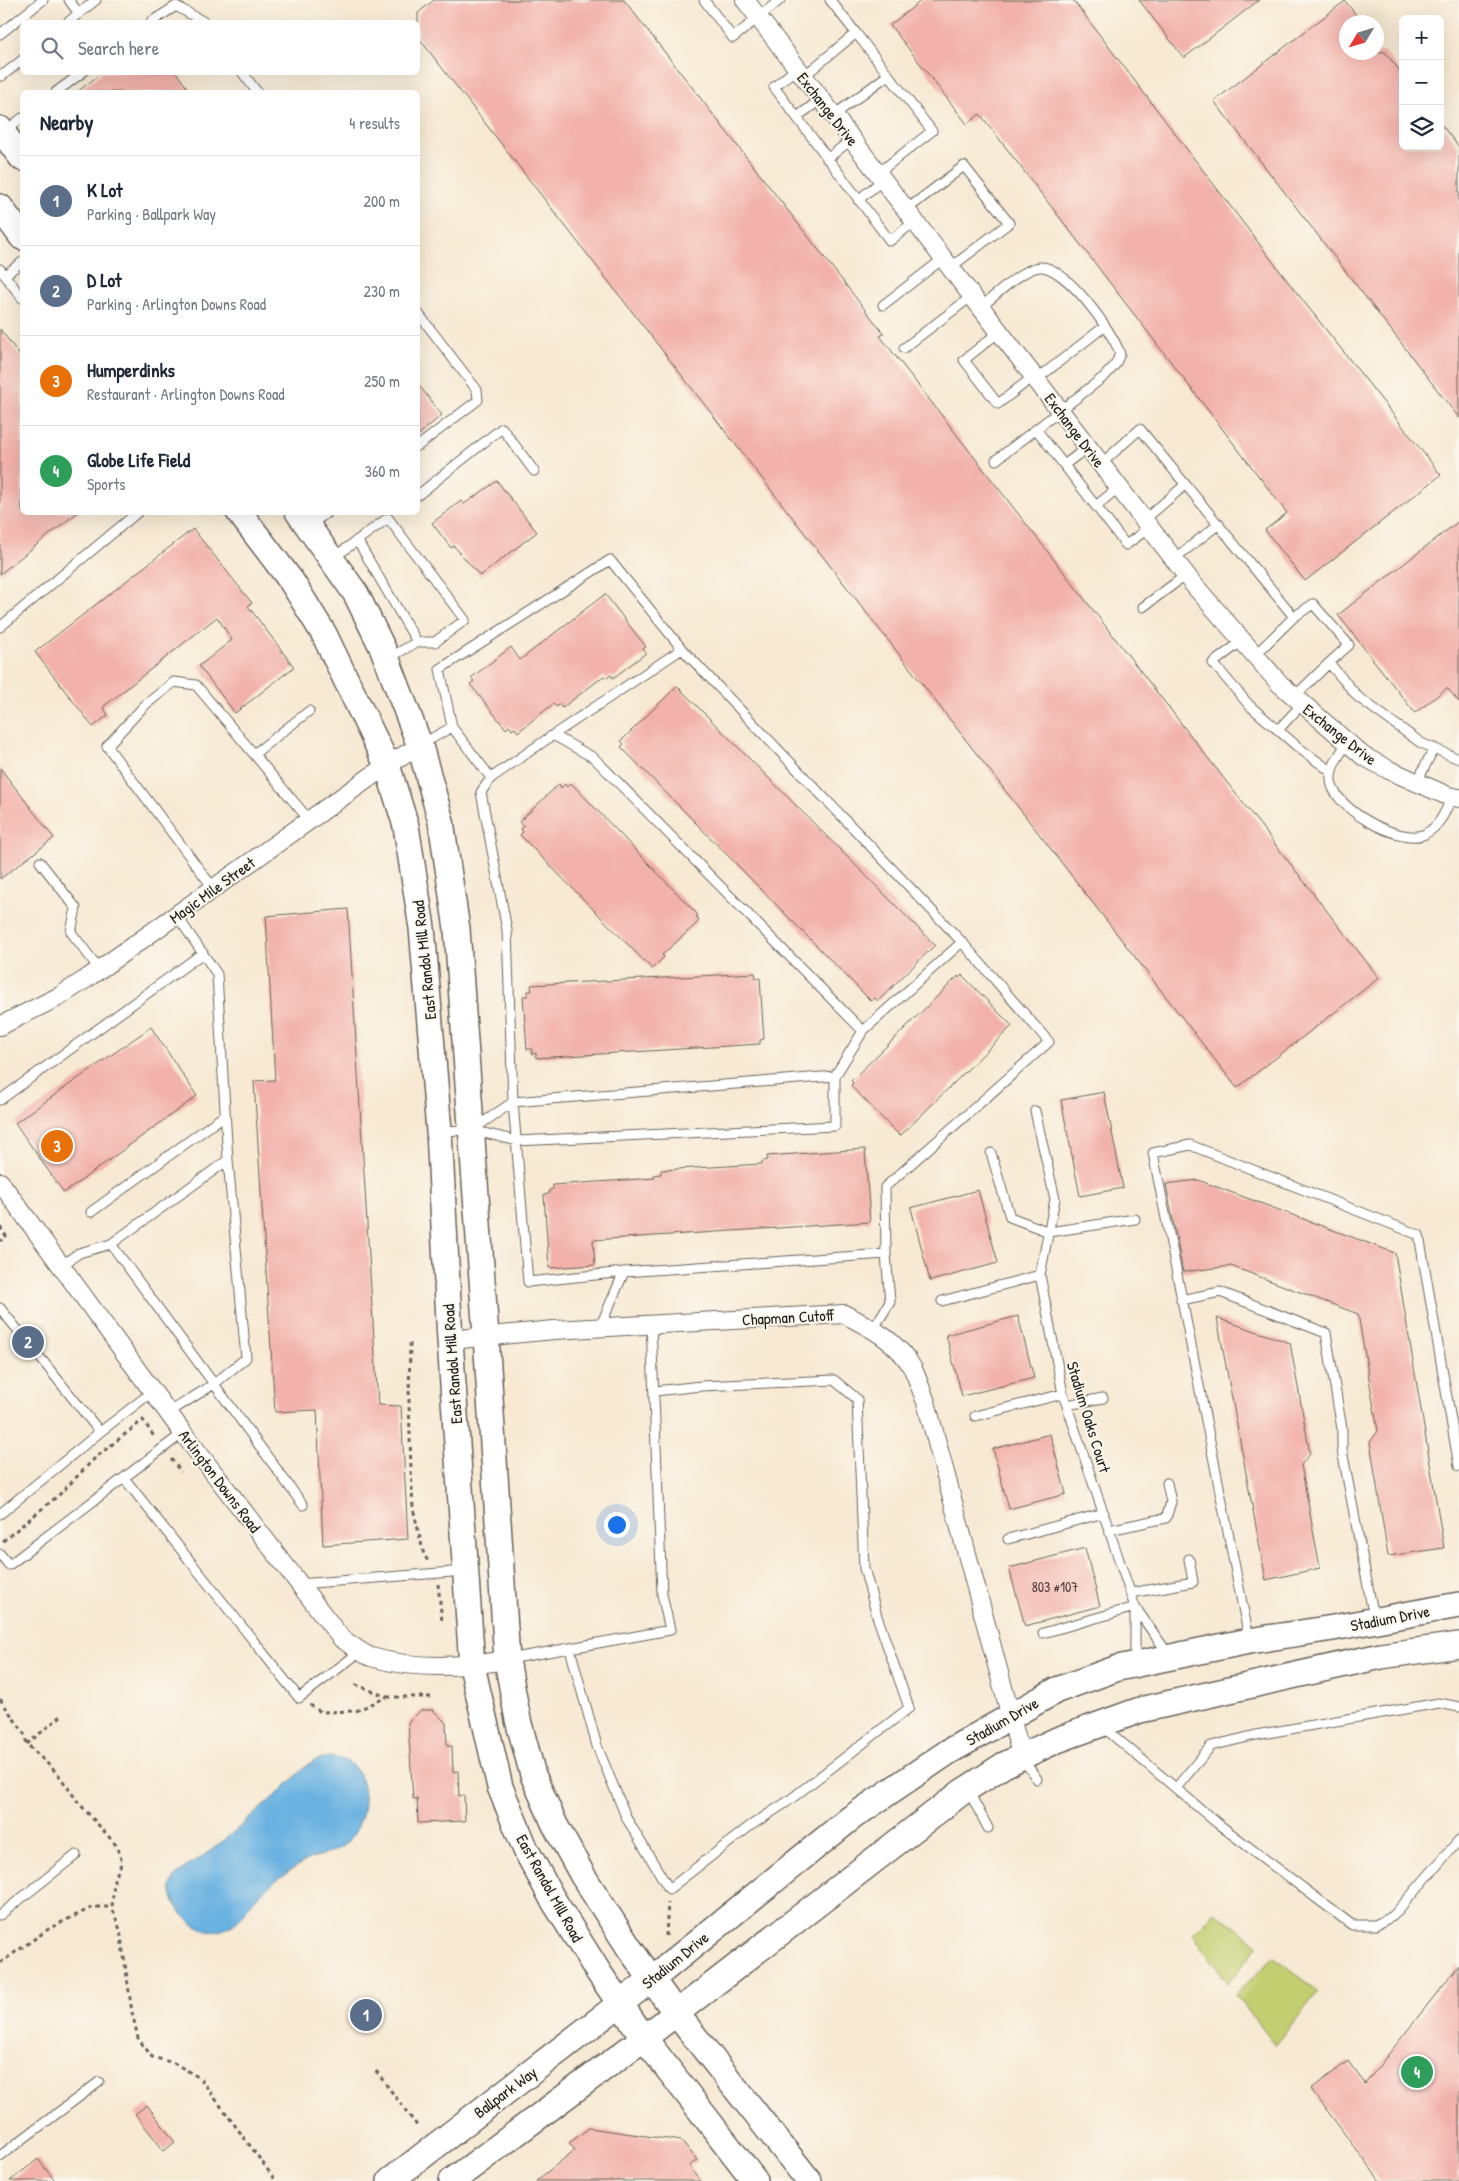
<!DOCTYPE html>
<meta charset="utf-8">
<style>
:root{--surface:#fff;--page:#f2f2f3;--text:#1f2937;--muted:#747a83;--line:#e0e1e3;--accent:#b5179e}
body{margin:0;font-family:"Patrick Hand",sans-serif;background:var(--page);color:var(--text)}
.controls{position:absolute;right:15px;top:15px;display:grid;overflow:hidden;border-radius:8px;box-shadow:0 5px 20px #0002}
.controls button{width:45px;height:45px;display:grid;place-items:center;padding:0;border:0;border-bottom:1px solid var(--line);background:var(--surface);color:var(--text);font:25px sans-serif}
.compass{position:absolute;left:1339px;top:15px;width:45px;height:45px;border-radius:50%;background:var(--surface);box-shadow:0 5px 20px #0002;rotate:232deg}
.you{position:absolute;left:616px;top:1524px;width:18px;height:18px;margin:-12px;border:4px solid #fff;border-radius:50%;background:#1a73e8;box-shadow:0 0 0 8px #1a73e833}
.badge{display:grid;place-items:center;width:32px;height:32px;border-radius:50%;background:var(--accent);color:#fff;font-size:16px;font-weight:700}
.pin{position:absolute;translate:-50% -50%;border:2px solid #fff;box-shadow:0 1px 5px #0006}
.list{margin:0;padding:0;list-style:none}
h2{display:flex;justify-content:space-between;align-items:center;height:65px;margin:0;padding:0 20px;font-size:21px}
h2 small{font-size:16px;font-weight:400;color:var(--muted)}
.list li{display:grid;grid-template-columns:32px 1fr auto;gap:15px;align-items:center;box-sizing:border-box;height:90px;padding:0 20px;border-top:1px solid var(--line)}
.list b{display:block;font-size:19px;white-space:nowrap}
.list p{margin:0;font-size:16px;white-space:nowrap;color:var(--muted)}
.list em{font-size:16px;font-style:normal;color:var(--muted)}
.icon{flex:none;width:28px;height:28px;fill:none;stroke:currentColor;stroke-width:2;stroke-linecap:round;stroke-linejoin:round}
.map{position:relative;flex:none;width:1459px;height:2181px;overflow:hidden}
.search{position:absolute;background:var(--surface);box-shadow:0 5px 20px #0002;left:20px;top:20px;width:400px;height:55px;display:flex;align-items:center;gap:12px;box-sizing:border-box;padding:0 18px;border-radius:8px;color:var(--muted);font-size:19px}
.panel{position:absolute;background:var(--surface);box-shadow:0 5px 20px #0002;left:20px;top:90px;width:400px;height:425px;border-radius:8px}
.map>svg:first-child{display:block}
</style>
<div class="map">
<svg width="1459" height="2181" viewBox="0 0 1459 2181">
<rect width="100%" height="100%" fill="#fbf7ec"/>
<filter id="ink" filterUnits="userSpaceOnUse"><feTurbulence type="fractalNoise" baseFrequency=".02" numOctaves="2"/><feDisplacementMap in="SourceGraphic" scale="10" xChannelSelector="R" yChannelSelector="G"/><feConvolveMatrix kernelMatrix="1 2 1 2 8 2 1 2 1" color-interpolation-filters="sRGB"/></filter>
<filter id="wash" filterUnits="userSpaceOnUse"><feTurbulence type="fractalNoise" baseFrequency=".0096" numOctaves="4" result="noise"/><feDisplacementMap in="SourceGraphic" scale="20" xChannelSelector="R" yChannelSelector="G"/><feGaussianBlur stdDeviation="1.12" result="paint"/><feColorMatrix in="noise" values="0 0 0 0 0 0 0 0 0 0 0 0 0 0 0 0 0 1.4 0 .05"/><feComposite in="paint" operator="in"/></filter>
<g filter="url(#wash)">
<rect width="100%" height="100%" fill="#f7e9d3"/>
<path fill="#c2ce6f" stroke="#6f7546" d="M1215,1912L1259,1945L1228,1983L1193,1934Z
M1273,1956L1318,1992L1275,2046L1236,1995Z"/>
<path fill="#6ab2e1" stroke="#43677e" d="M330,1757C347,1759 355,1764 361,1780C370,1803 359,1842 333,1851C323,1855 312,1857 302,1863C283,1875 256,1893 245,1912C238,1924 221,1934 207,1931C191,1927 168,1904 171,1886C175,1871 192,1864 203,1856C231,1836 256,1812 282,1790C291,1782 299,1771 309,1764C316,1759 323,1758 330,1757Z"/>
<g id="blocks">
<path fill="#f2b1aa" d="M434,0H624L884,334L880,336L1379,978L1237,1088L418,37V13Z
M922,0H1073L1289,283L1441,475L1305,581L1265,530L1287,513L980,114L967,124L890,25Z
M1139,0H1259L1184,58Z
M1345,1L1362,22H1346V52H1385L1403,75V146H1440V123L1459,147V418L1214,101Z
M103,72H176L190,92H77Z
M0,329L22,358V512H78L0,574Z
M418,384L442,415L418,435Z
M497,481L537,532L480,576L454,546L451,548L432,523L461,501L464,504Z
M1459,521V702L1447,688L1415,713L1338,615Z
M193,529L252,603L248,606L294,667L235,713L199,666L232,640L217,617L103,707L108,715L93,727L35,652Z
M605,594L646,647L643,649L646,653L613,678L611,675L607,678L604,676L562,708L559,704L556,707L553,704L518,732L515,728L512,730L509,726L506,729L470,684L474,681L471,678L511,647L520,660Z
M677,686L935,945L878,1001L875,998L871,1001L621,747L624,744L621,741Z
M0,768L54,838L0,879Z
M571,783L698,915L696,917L699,920L696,924L662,955L664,957L652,969L520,835L523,832L521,829L524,826L519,822L559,784L561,788L565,784L567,787Z
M348,909L378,1405L401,1406L408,1539L323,1545L317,1410L275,1412L254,1081L275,1080L266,916Z
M755,973L756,978H760L763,1026L764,1039L760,1040V1044L536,1058V1053L532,1054V1049H527L523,996H528V991H532L531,985Z
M962,975L1012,1026L900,1136L851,1086L853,1083L851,1081L958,976L959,978Z
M151,1027L197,1096L64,1193L15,1123Z
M1104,1092L1123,1188L1080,1196L1061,1100Z
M865,1149L870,1222L593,1240L595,1265L549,1268L544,1195L549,1194V1190L553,1189V1185L655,1178L654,1175L661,1174V1170L762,1164V1161L768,1160L767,1156Z
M1198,1180L1395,1253L1444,1548L1388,1556L1370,1442L1378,1431L1358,1314L1231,1266L1183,1272L1166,1184Z
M978,1190L998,1263L930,1281L911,1208Z
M1018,1316L1034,1378L962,1396L946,1335Z
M1217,1318L1290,1343L1310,1454L1301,1465L1320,1568L1266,1580Z
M1050,1434L1066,1494L1009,1509L993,1449Z
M1085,1548L1100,1606L1025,1626L1009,1568Z
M421,1710H433L446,1723L447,1746H452L453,1772L458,1771L459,1796L464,1795L465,1821L418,1823L417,1798L413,1799L408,1723Z
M1459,1965V2181H1380L1311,2089L1348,2061L1365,2084Z
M147,2105L175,2142L164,2151L135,2114Z
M589,2128L682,2141L697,2160L689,2166L701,2181H536L575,2150L569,2143Z
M38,2159L55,2181H10Z"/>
</g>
</g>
<g filter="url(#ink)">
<use href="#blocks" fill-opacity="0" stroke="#69645c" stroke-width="1"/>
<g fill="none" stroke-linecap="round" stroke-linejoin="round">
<g stroke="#69645c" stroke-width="11">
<path id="service" d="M69,0L79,14
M704,0L733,38L780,0
M68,22L96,0
M151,22L176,6L204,22
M856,33L932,131L878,173
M0,34L43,0
M797,68L774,87L890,241L915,221
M242,72L257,92
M0,74L2,76L22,60
M804,76L856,33L830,0
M56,92L83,72
M834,115L888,75
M797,117L821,99
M5,131L22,118
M827,159L852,139
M858,200L883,180
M906,210L964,166L1009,223L950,268
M0,269L22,298
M5,275L22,262
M883,305L944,258
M981,307C995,296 1023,268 1040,267C1065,265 1114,333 1120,354L1115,365L1105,376L996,460
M418,313L477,390L478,400L418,446
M999,332L964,360L998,404L1034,376
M904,348L972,296
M1037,379L1105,326
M1036,429L1126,545L1150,527
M1101,464L1140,429L1294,617L1255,655
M1064,465L1088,447
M418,495L502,428L534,471
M1096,506L1119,487
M1144,520L1185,485
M309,526L328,512
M357,540L417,642
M333,558L388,518L465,620L435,642H417L387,659
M1174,559L1219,524
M1143,607L1186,575
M1294,617L1313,604L1349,645L1329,663L1358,697L1421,743L1459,759
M0,627L138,512
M1242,641L1213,663L1249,705L1299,748L1332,772
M1294,697L1329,663
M452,727L440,669L610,560L682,649L962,942
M1278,730L1302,704
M553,735L682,649
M1347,743C1341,753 1331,765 1331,778C1329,807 1401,846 1425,834C1440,826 1446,811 1452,796
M422,744L452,727L491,778L553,735L594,758L863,1031L835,1076
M254,754L309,711
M491,778L481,792L507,930L513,1102L528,1282L624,1272
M1417,782L1434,748
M40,862L76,908L71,932L100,970
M214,889L107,746L144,706L174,682L196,685L310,821
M835,1076V1126L517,1141L472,1130L513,1102Z
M0,1100L203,953
M1035,1111L1055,1199L1040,1275L1063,1394L1135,1607L1043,1633
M440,1131L469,1130
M991,1153L1010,1217L1049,1232L1135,1219
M91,1212L225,1115
M111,1244L303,1505
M61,1266L79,1253L111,1244L228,1160
M1181,1300L1220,1292L1326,1333L1342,1429V1450L1374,1618
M942,1301L1040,1275
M0,1308L100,1432L152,1392
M600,1327L624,1272L886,1254L885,1187L1049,1042L962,942L863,1031
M874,1328L890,1302L886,1254
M1067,1405L1103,1398
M168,1413L214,1384L246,1358L228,1160L217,974L177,916
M975,1416L1063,1394
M124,1478L299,1698L361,1651
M0,1514L100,1432
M1109,1530L1166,1518L1171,1502L1167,1483
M1008,1539L1104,1513
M0,1554L9,1565L183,1433
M299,1584L465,1571
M1131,1593L1193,1582L1189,1559
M1249,1638L1153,1153L1190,1145L1419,1235L1459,1466
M570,1649L597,1746L627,1819L669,1889L750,1826L787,1802L909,1708L877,1616L864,1568L857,1399L834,1380L701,1386L655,1391
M509,1659L670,1630L662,1594L651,1324
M1135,1663V1607L1169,1655
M1102,1726L1217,1823L1352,1925H1375L1393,1916L1459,1840
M1022,1758L1037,1779
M1176,1788L1211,1746L1256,1735L1439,1703L1459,1707
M968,1790L988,1828
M0,1915L76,1855
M0,2156L99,2082"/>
</g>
<g stroke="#69645c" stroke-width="20">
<path id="minor" d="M745,0L1193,584L1280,684L1363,756L1389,770L1448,796L1459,798
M0,1026L60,996L89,977L387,765L420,746
M0,1182L183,1433L341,1638C350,1644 361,1653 371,1657C415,1670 462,1667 507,1660
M450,1340L554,1330L844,1314C870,1327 899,1342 913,1369C918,1380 922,1392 926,1402L1022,1758"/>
</g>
<g stroke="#69645c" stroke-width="28">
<path id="secondary" d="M0,129L22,158
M0,207L22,237
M239,512L292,582L324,634L387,765L406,826L422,928L439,1131L450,1340L472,1666L500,1787L526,1850L552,1898L599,1973L644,2038L755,2181
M298,512L356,594L383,649L420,746L441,821L457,929L486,1336L507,1660L518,1720L533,1775L555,1825L583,1876L630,1949L676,2013L809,2181
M390,2181L652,1979L851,1818L948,1752L1057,1690L1118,1668L1171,1657L1249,1641L1333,1628L1459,1605
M452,2181L644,2038L962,1792L1004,1765L1057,1740L1140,1710L1381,1656L1459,1645"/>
</g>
<path stroke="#69645c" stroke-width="3" stroke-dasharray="4 4" stroke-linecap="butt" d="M0,1227L6,1236L0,1241
M410,1343L409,1402L411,1470L413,1508L424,1555L428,1561
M171,1459L181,1472
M3,1541L60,1494L95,1458L143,1420L155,1438
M438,1584L442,1621
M387,1697H435
M0,1699L24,1733L27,1744L58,1774L78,1802L116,1845L122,1862L114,1880L112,1907L120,1930L132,2012L138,2038L152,2057L174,2063L200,2078L276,2181
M310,1705L321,1712L356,1711L387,1697L354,1684
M27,1744L61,1716
M666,1936L668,1902
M0,1963L50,1928L93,1907H112
M376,2071L418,2127"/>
<use href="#service" stroke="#fff" stroke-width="9"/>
<use href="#minor" stroke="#fff" stroke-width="18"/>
<use href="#secondary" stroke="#fff" stroke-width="25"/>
</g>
</g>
<g text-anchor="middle" stroke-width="4" stroke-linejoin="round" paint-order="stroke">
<g font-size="14" fill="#524140">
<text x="1055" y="1592">803 #107</text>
</g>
<g font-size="16" fill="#1c1c1c" stroke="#fbf7ec">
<text transform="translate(828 109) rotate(52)" y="6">Exchange Drive</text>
<text transform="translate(1075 430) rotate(53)" y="6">Exchange Drive</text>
<text transform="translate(1340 734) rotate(38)" y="6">Exchange Drive</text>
<text transform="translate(212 890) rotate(-36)" y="6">Magic Mile Street</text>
<text transform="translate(424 960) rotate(-96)" y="6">East Randol Mill Road</text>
<text transform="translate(788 1317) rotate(-3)" y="6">Chapman Cutoff</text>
<text transform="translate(452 1364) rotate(-94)" y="6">East Randol Mill Road</text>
<text transform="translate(1089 1417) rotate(73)" y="6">Stadium Oaks Court</text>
<text transform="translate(220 1481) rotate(53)" y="6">Arlington Downs Road</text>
<text transform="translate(1390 1618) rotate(-11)" y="6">Stadium Drive</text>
<text transform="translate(1002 1721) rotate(-30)" y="6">Stadium Drive</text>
<text transform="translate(550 1888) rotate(61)" y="6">East Randol Mill Road</text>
<text transform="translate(675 1960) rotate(-39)" y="6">Stadium Drive</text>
<text transform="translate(505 2092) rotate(-37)" y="6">Ballpark Way</text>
</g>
</g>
</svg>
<div class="controls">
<button>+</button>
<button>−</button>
<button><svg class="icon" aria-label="layers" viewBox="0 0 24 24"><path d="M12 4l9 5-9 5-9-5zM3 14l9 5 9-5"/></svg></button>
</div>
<svg class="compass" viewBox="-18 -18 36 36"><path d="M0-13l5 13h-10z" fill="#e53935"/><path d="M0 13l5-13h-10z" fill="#747a83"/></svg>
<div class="you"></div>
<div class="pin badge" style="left:366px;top:2015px;background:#5c6f8a">1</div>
<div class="pin badge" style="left:28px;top:1342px;background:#5c6f8a">2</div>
<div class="pin badge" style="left:57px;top:1146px;background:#e8710a">3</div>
<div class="pin badge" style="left:1417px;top:2072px;background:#2e9e5b">4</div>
<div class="search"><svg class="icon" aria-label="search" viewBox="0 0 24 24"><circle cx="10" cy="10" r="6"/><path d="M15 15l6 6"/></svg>Search here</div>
<section class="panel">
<h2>Nearby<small>4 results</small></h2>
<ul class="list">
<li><span class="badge" style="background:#5c6f8a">1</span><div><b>K Lot</b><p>Parking · Ballpark Way</p></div><em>200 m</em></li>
<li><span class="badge" style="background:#5c6f8a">2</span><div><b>D Lot</b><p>Parking · Arlington Downs Road</p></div><em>230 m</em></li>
<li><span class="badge" style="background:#e8710a">3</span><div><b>Humperdinks</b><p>Restaurant · Arlington Downs Road</p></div><em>250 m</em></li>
<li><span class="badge" style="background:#2e9e5b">4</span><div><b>Globe Life Field</b><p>Sports</p></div><em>360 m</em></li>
</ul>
</section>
</div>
